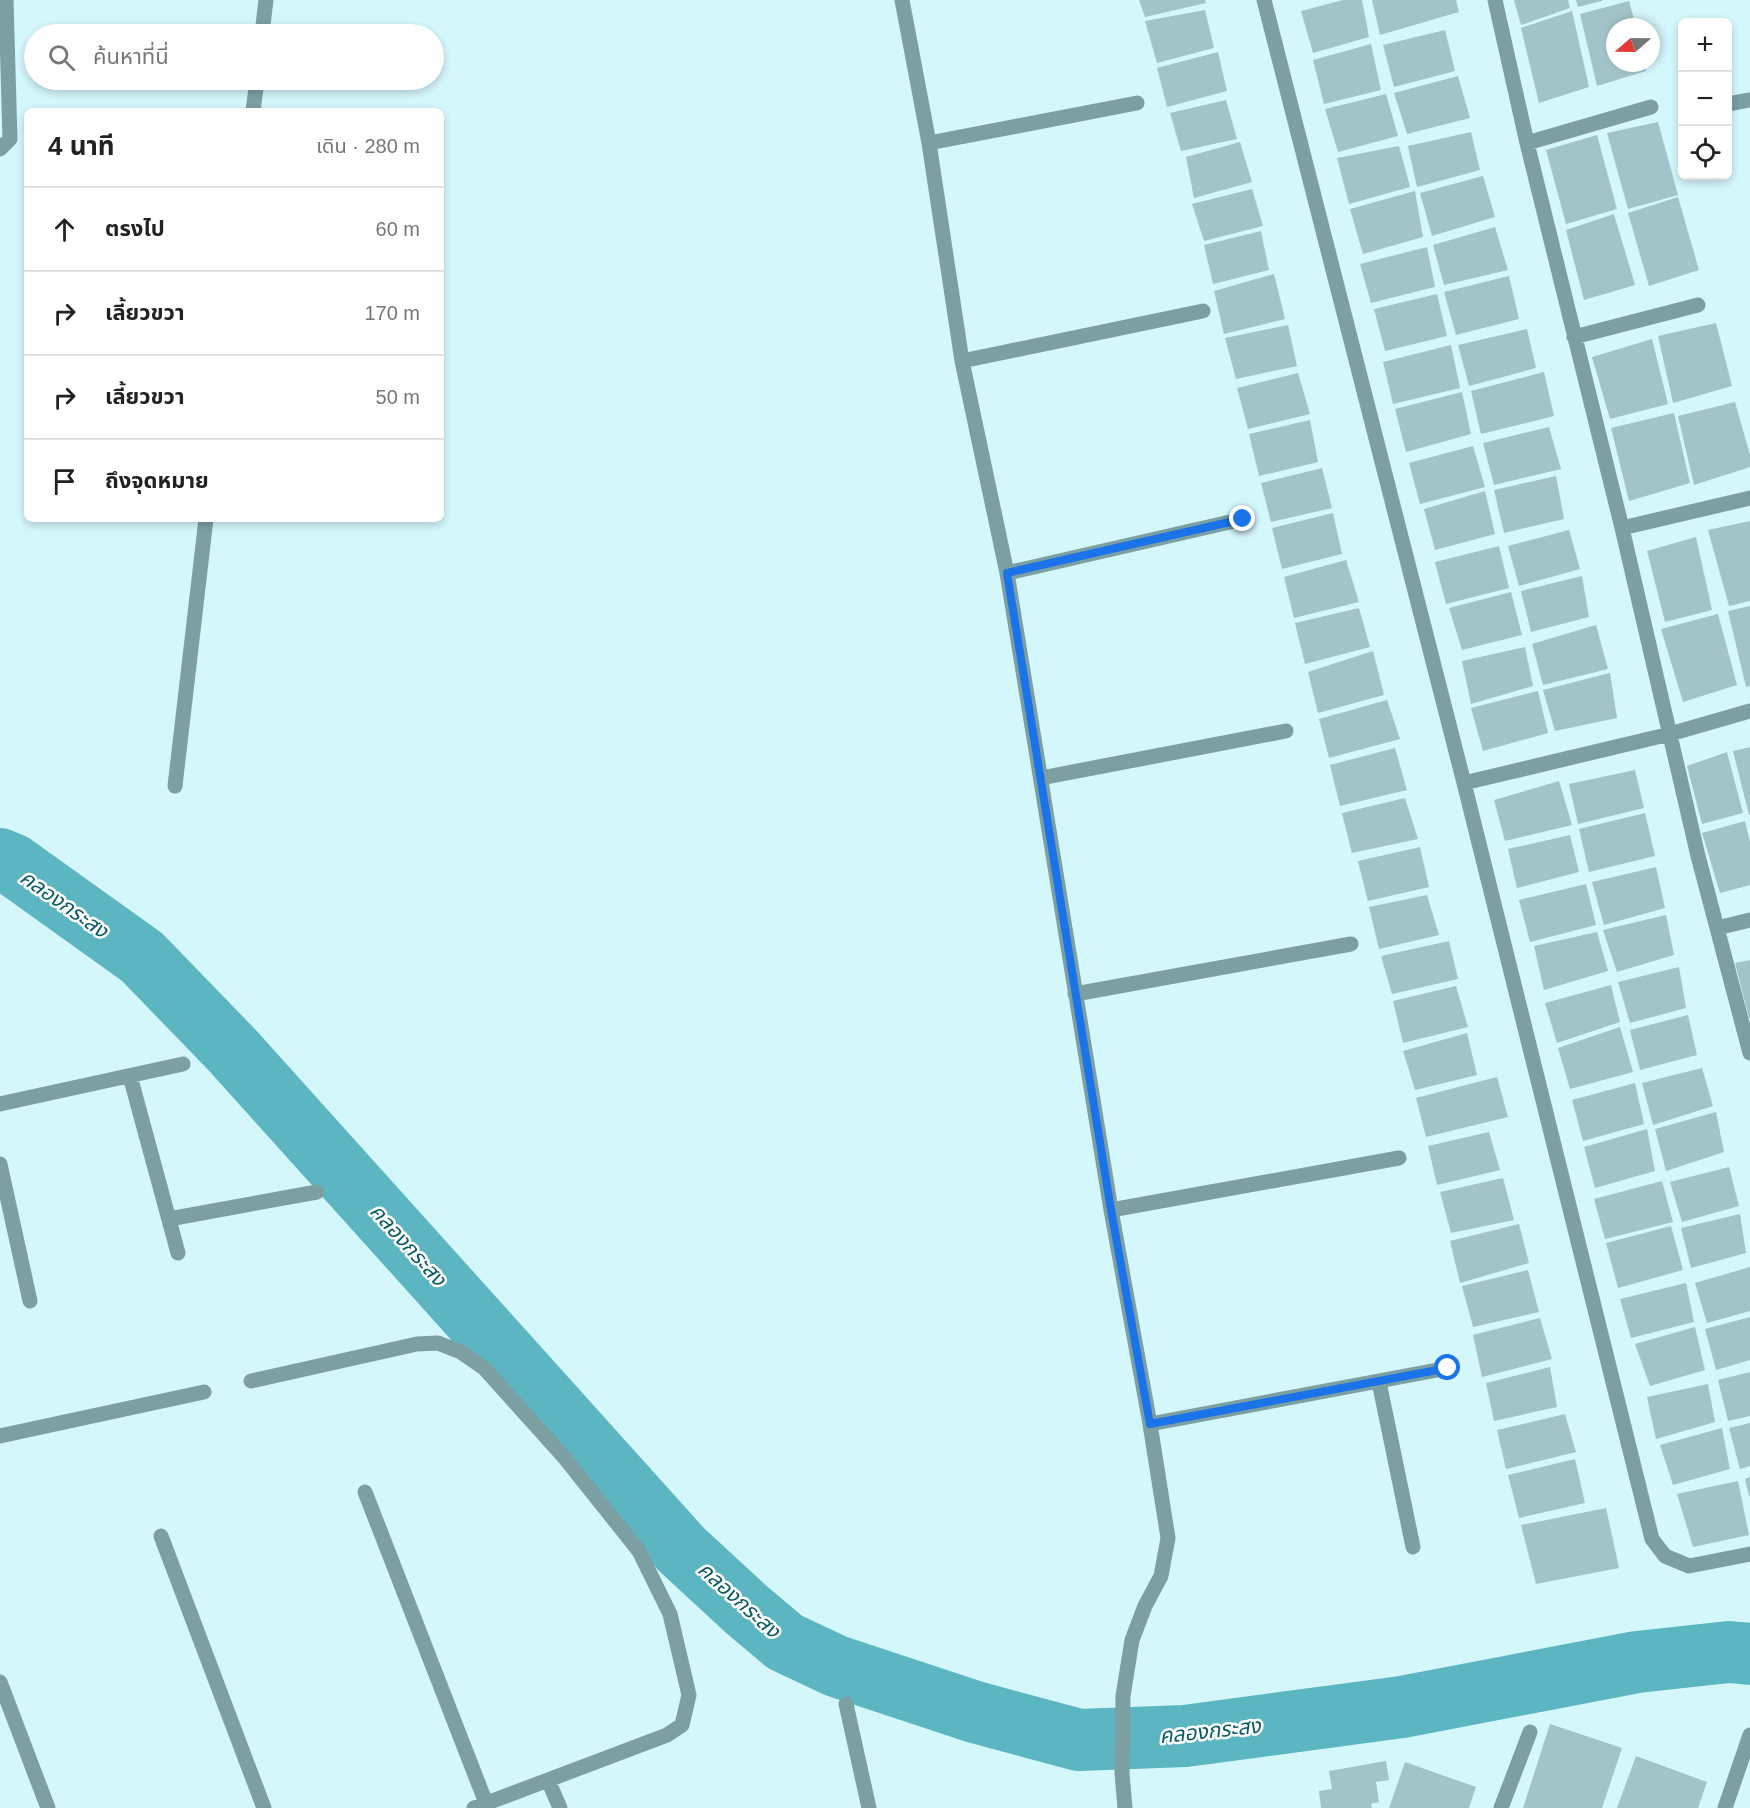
<!DOCTYPE html>
<html lang="th">
<meta charset="utf-8">
<style>
:root{--surface:#fff;--page:#f6f6f6;--text:#222;--muted:#767676;--line:#e0e0e0}
body{margin:0;font-family:Arial,"Noto Sans Thai",sans-serif;background:var(--page);color:var(--text)}
.controls{position:absolute;right:18px;top:18px;display:grid;overflow:hidden;border-radius:9px;box-shadow:0 3px 9px #0003}
.controls button{width:54px;height:54px;display:grid;place-items:center;padding:0;border:0;border-bottom:2px solid var(--line);background:var(--surface);color:var(--text);font:30px sans-serif}
.compass{position:absolute;left:1606px;top:18px;width:54px;height:54px;border-radius:50%;background:var(--surface);box-shadow:0 3px 9px #0003;rotate:250deg}
.stop{position:absolute;width:18px;height:18px;margin:-14px;border:4px solid #1a73e8;border-radius:50%;background:#fff}
.stop.end{background:#1a73e8;border-color:#fff;box-shadow:0 2px 6px #0008}
.list{margin:0;padding:0;list-style:none}
h2{display:flex;justify-content:space-between;align-items:center;height:78px;margin:0;padding:0 24px;font-size:26px}
h2 small{font-size:20px;font-weight:400;color:var(--muted)}
.list li{display:grid;grid-template-columns:39px 1fr auto;gap:18px;align-items:center;box-sizing:border-box;height:84px;padding:0 24px;border-top:2px solid var(--line)}
.list b{display:block;font-size:22px;white-space:nowrap}
.list em{font-size:20px;font-style:normal;color:var(--muted)}
.icon{flex:none;width:33px;height:33px;fill:none;stroke:currentColor;stroke-width:2;stroke-linecap:round;stroke-linejoin:round}
.map{position:relative;flex:none;width:1750px;height:1808px;overflow:hidden}
.search{position:absolute;background:var(--surface);box-shadow:0 3px 9px #0003;left:24px;top:24px;width:420px;height:66px;display:flex;align-items:center;gap:15px;box-sizing:border-box;padding:0 21px;border-radius:33px;color:var(--muted);font-size:22px}
.panel{position:absolute;background:var(--surface);box-shadow:0 3px 9px #0003;left:24px;top:108px;width:420px;height:414px;border-radius:9px}
.map>svg:first-child{display:block}
</style>
<div class="map">
<svg width="1750" height="1808" viewBox="0 0 1750 1808">
<rect width="100%" height="100%" fill="#d4f7fc"/>
<g fill="none" stroke-linecap="round" stroke-linejoin="round">
<path stroke="#5bb6c2" stroke-width="62" d="M0,859L12,864L142,957L233,1051L682,1550L747,1610L785,1642L836,1666L975,1712L1079,1740L1185,1736L1402,1707L1637,1662L1729,1652L1750,1654"/>
</g>
<path fill="#a2c3c8" d="M1139,0H1205L1206,3L1145,17Z
M1343,0H1362L1369,37L1313,53L1301,11Z
M1372,0H1456L1459,12L1380,35Z
M1514,0H1568L1570,8L1521,25Z
M1576,0H1602V1L1578,7Z
M1629,1L1636,27H1615V63H1644L1646,71L1597,86L1580,14Z
M1205,10L1214,48L1157,63L1145,21Z
M1572,11L1589,87L1539,103L1521,28Z
M1445,30L1455,71L1394,87L1383,45Z
M1371,44L1381,90L1324,104L1313,60Z
M1218,52L1227,91L1167,107L1157,68Z
M1458,76L1470,118L1407,134L1394,93Z
M1386,94L1398,136L1338,152L1325,109Z
M1226,100L1237,139L1181,151L1170,113Z
M1658,122L1678,195L1628,209L1607,133Z
M1471,132L1480,170L1417,187L1408,146Z
M1597,135L1617,209L1566,224L1546,150Z
M1240,142L1252,182L1194,198L1186,157Z
M1399,146L1410,187L1349,204L1337,158Z
M1483,176L1495,217L1432,236L1420,193Z
M1252,189L1263,226L1204,241L1192,204Z
M1415,191L1423,237L1363,254L1350,209Z
M1678,197L1699,270L1649,286L1628,213Z
M1614,214L1635,285L1584,300L1566,230Z
M1495,227L1508,270L1444,285L1433,245Z
M1261,231L1269,270L1213,284L1204,245Z
M1427,247L1435,287L1371,303L1360,264Z
M1274,274L1285,319L1224,334L1214,291Z
M1509,276L1519,319L1456,335L1444,292Z
M1437,294L1447,336L1385,351L1374,309Z
M1716,323L1732,386L1673,403L1658,336Z
M1288,325L1297,366L1236,379L1225,338Z
M1527,329L1536,368L1469,386L1458,345Z
M1652,339L1668,404L1610,419L1592,357Z
M1451,345L1460,388L1393,404L1383,362Z
M1544,372L1554,416L1481,434L1471,391Z
M1298,373L1310,414L1248,429L1237,388Z
M1462,392L1471,434L1406,452L1395,409Z
M1735,402L1750,455V467L1694,485L1678,416Z
M1674,413L1690,483L1629,501L1611,428Z
M1310,420L1318,462L1259,476L1249,434Z
M1549,427L1561,469L1494,485L1483,443Z
M1473,446L1485,487L1420,504L1409,463Z
M1322,468L1332,508L1271,522L1261,483Z
M1556,476L1564,519L1504,533L1494,490Z
M1485,491L1495,534L1435,550L1424,509Z
M1333,513L1342,554L1282,569L1272,528Z
M1750,521V601L1729,606L1708,530Z
M1569,530L1580,569L1519,586L1508,546Z
M1696,537L1712,610L1665,622L1647,551Z
M1499,546L1509,588L1446,604L1435,562Z
M1346,560L1359,602L1294,618L1284,577Z
M1582,576L1589,617L1531,632L1521,591Z
M1511,592L1522,635L1462,650L1449,608Z
M1750,606V686L1746,687L1728,611Z
M1359,608L1370,647L1305,664L1295,623Z
M1718,614L1737,685L1683,702L1661,629Z
M1596,625L1608,669L1543,685L1532,644Z
M1525,647L1533,686L1471,704L1462,661Z
M1373,651L1384,695L1318,713L1308,672Z
M1610,673L1617,718L1555,731L1543,690Z
M1538,691L1548,733L1483,751L1471,708Z
M1387,700L1400,739L1329,758L1319,719Z
M1750,747V815H1749L1733,751Z
M1395,748L1407,790L1340,806L1330,765Z
M1727,752L1743,813L1702,824L1687,766Z
M1635,770L1644,808L1578,824L1569,784Z
M1559,781L1572,825L1505,841L1494,800Z
M1405,798L1418,839L1352,853L1342,813Z
M1645,813L1655,856L1589,872L1579,829Z
M1745,821L1750,842V885L1720,893L1702,833Z
M1570,835L1579,872L1517,888L1508,849Z
M1420,847L1429,887L1368,901L1358,861Z
M1656,867L1665,908L1604,925L1592,882Z
M1586,884L1596,925L1530,942L1519,900Z
M1427,895L1439,935L1379,949L1369,907Z
M1666,915L1674,955L1617,972L1603,930Z
M1597,932L1608,971L1544,990L1534,946Z
M1449,941L1458,979L1392,994L1381,956Z
M1750,960V1018H1749L1735,963Z
M1679,967L1686,1008L1630,1023L1618,982Z
M1611,985L1620,1022L1557,1043L1545,1003Z
M1456,986L1468,1027L1403,1043L1393,1001Z
M1688,1015L1697,1055L1640,1070L1630,1030Z
M1620,1027L1633,1072L1570,1089L1558,1048Z
M1467,1033L1477,1075L1415,1090L1403,1051Z
M1702,1068L1713,1106L1653,1125L1642,1083Z
M1497,1077L1508,1117L1426,1137L1416,1098Z
M1635,1083L1644,1124L1583,1141L1572,1100Z
M1716,1112L1724,1152L1666,1171L1655,1129Z
M1647,1129L1655,1171L1595,1188L1584,1147Z
M1489,1132L1500,1170L1437,1185L1428,1146Z
M1729,1167L1739,1206L1682,1222L1670,1182Z
M1503,1178L1514,1220L1451,1233L1440,1192Z
M1662,1181L1673,1222L1605,1239L1594,1199Z
M1740,1214L1746,1253L1691,1268L1681,1228Z
M1519,1224L1529,1263L1460,1283L1450,1241Z
M1671,1226L1683,1270L1618,1288L1606,1243Z
M1750,1267V1311L1707,1323L1695,1283Z
M1528,1270L1539,1312L1473,1327L1462,1286Z
M1686,1283L1694,1322L1631,1338L1620,1299Z
M1750,1317V1360L1716,1370L1705,1329Z
M1540,1318L1552,1359L1482,1377L1473,1335Z
M1695,1327L1705,1370L1650,1386L1635,1344Z
M1550,1367L1557,1407L1494,1421L1486,1383Z
M1750,1372V1416L1728,1421L1718,1380Z
M1708,1384L1715,1422L1656,1439L1647,1397Z
M1565,1414L1576,1452L1506,1469L1497,1430Z
M1750,1423V1466L1740,1469L1729,1428Z
M1722,1428L1730,1469L1673,1485L1660,1445Z
M1575,1459L1585,1503L1519,1518L1508,1475Z
M1750,1477V1496H1749L1745,1479Z
M1738,1481L1749,1535L1693,1547L1677,1494Z
M1606,1508L1619,1568L1536,1584L1521,1525Z
M1550,1724L1622,1748L1602,1808H1523Z
M1636,1756L1707,1782L1698,1808H1617Z
M1386,1761L1389,1780L1376,1782L1379,1802L1371,1804L1372,1808H1321L1319,1791L1332,1789L1329,1771Z
M1405,1762L1476,1787L1469,1808H1389Z"/>
<g fill="none" stroke-linecap="round" stroke-linejoin="round">
<path stroke="#7c9fa4" stroke-width="15" d="M902,0L929,143L962,361L1007,573L1111,1210L1150,1424L1168,1538L1161,1576L1145,1606L1132,1640L1123,1696L1122,1773L1125,1808
M1264,0L1464,783L1652,1539L1665,1556L1689,1566L1750,1554
M1495,0L1527,143L1622,528L1698,856L1750,1053
M262,34L266,0
M1728,104L1750,100
M253,111L257,80
M929,143L1137,103
M1527,143L1651,107
M0,149L10,139L6,0
M1574,337L1698,305
M962,361L1203,311
M1622,528L1750,498
M1007,573L1243,519
M1041,778L1286,731
M1464,783L1670,734L1750,711
M175,786L206,519
M1717,928L1750,920
M1075,994L1351,944
M130,1076L178,1253
M0,1104L183,1064
M0,1164L30,1301
M1111,1210L1399,1158
M169,1219L317,1192
M251,1381L417,1344L438,1343L461,1352L484,1368L564,1457L639,1551L670,1614L689,1695L682,1725L667,1735L474,1808
M1379,1382L1413,1547
M1150,1424L1448,1368
M0,1436L204,1392
M365,1492L486,1803
M161,1536L264,1808
M0,1682L48,1808
M846,1704L869,1808
M548,1780L560,1808
M1501,1808L1530,1732
M1725,1808L1750,1735"/>
</g>
<g fill="none" stroke-linecap="round" stroke-linejoin="round">
<path stroke="#1a73e8" stroke-width="8" d="M1243,519L1007,573L1111,1210L1150,1424L1448,1368"/>
</g>
<g text-anchor="middle" stroke-width="5" stroke-linejoin="round" paint-order="stroke">
<g font-size="21" font-style="italic" fill="#085a63" stroke="#fff">
<text transform="translate(64 904) rotate(35)" y="7">คลองกระสง</text>
<text transform="translate(408 1245) rotate(48)" y="7">คลองกระสง</text>
<text transform="translate(739 1600) rotate(42)" y="7">คลองกระสง</text>
<text transform="translate(1210 1731) rotate(-6)" y="7">คลองกระสง</text>
</g>
</g>
</svg>
<div class="controls">
<button>+</button>
<button>−</button>
<button><svg class="icon" aria-label="locate" viewBox="0 0 24 24"><circle cx="12" cy="12" r="6"/><path d="M12 2v4M12 18v4M2 12h4M18 12h4"/></svg></button>
</div>
<svg class="compass" viewBox="-18 -18 36 36"><path d="M0-13l5 13h-10z" fill="#e53935"/><path d="M0 13l5-13h-10z" fill="#767676"/></svg>
<div class="stop" style="left:1448px;top:1368px"></div>
<div class="stop end" style="left:1243px;top:519px"></div>
<div class="search"><svg class="icon" aria-label="search" viewBox="0 0 24 24"><circle cx="10" cy="10" r="6"/><path d="M15 15l6 6"/></svg>ค้นหาที่นี่</div>
<section class="panel">
<h2>4 นาที<small>เดิน · 280 m</small></h2>
<ul class="list">
<li><svg class="icon" aria-label="ahead" viewBox="0 0 24 24"><path d="M12 20V5M6 11l6-6 6 6"/></svg><div><b>ตรงไป</b></div><em>60 m</em></li>
<li><svg class="icon" aria-label="right" viewBox="0 0 24 24"><path d="M7 20v-9h11M14 6l5 5-5 5"/></svg><div><b>เลี้ยวขวา</b></div><em>170 m</em></li>
<li><svg class="icon" aria-label="right" viewBox="0 0 24 24"><path d="M7 20v-9h11M14 6l5 5-5 5"/></svg><div><b>เลี้ยวขวา</b></div><em>50 m</em></li>
<li><svg class="icon" aria-label="arrive" viewBox="0 0 24 24"><path d="M6 21V4h12l-3 4 3 4H6"/></svg><div><b>ถึงจุดหมาย</b></div></li>
</ul>
</section>
</div>
